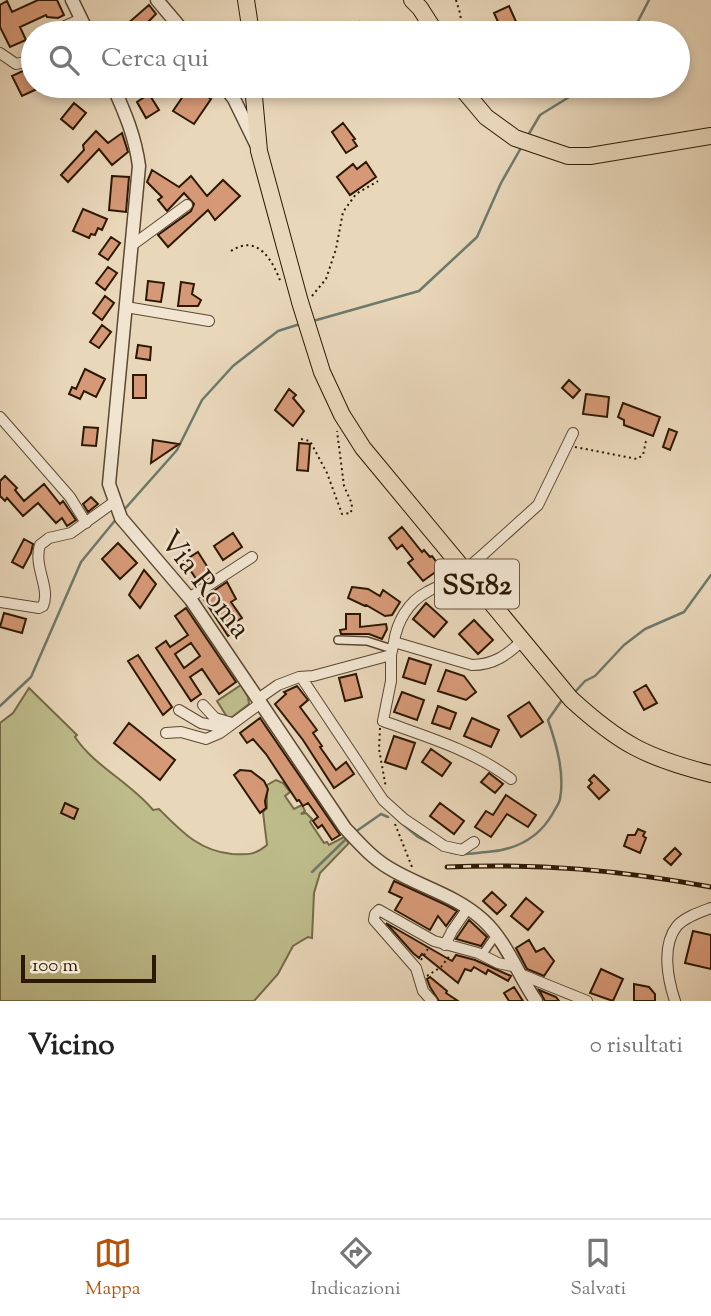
<!DOCTYPE html>
<html lang="it">
<style>
:root{--surface:#fff;--page:#f2f2f2;--text:#222;--muted:#767676;--line:#e0e0e0;--accent:#b45309}
body{margin:0;font-family:"Sorts Mill Goudy",serif;background:var(--page);color:var(--text)}
.scale{position:absolute;left:21px;bottom:18px;width:135px;box-sizing:border-box;padding-left:7px;border:4px solid #2c1803;border-top:0;font-size:19px;line-height:24px;white-space:nowrap;color:#2c1803;-webkit-text-stroke:5px #f1e5d2;paint-order:stroke}
.list{margin:0;padding:0;list-style:none}
h2{display:flex;justify-content:space-between;align-items:center;height:91px;margin:0;padding:0 28px;font-size:30px}
h2 small{font-size:23px;font-weight:400;color:var(--muted)}
.icon{flex:none;width:38px;height:38px;fill:none;stroke:currentColor;stroke-width:2;stroke-linecap:round;stroke-linejoin:round}
.map{position:relative;flex:none;width:711px;height:1001px;overflow:hidden}
.search{position:absolute;background:var(--surface);box-shadow:0 4px 10px #0003;left:21px;right:21px;top:21px;height:77px;display:flex;align-items:center;gap:18px;box-sizing:border-box;padding:0 24px;border-radius:38px;color:var(--muted);font-size:26px}
.sheet{height:217px;background:var(--surface)}
nav{display:flex;justify-content:space-around;align-items:center;box-sizing:border-box;height:98px;border-top:2px solid var(--line);background:var(--surface);font-size:19px;color:var(--muted)}
nav a{display:grid;justify-items:center;gap:4px}
nav .on{color:var(--accent)}
.map>svg:first-child{display:block}
</style>
<div class="map">
<svg width="711" height="1001" viewBox="0 0 711 1001">
<rect width="100%" height="100%" fill="#e9d7ba"/>
<filter id="stains"><feTurbulence type="fractalNoise" baseFrequency=".00286" numOctaves="4"/><feColorMatrix values="0 0 0 0 .2 0 0 0 0 .09 0 0 0 0 .02 0 0 0 .5 -.17"/></filter>
<radialGradient id="worn" r=".72"><stop offset=".6" stop-color="#630" stop-opacity="0"/><stop offset="1" stop-color="#630" stop-opacity=".3"/></radialGradient>
<path fill="#bebc8b" stroke="#756a47" stroke-width="2" d="M241,685L248,697L249,704L232,717H227L217,701Z
M29,688L77,735L75,737C94,766 131,783 153,810L159,809C181,831 199,851 232,854C248,855 255,855 267,845L263,812L267,808V785L276,780L283,783L290,792L285,796L294,809L302,805L305,811L301,814L306,813L312,819L310,822L324,843L327,842L329,845L344,837L349,843L320,873L314,893L312,938L308,937L293,946L278,974L254,1001H0V723L13,713Z"/>
<g fill="none" stroke-linecap="round" stroke-linejoin="round">
<path stroke="#6c796d" stroke-width="2.5" d="M632,33L649,0
M527,137L540,115L587,86
M313,321L419,291L477,237L501,183L522,146
M123,511L177,450L202,400L233,366L278,331L300,324
M575,692L585,681L595,676L624,645L645,629L684,612L711,575
M0,706L31,677L81,562L117,518
M398,820L418,837L436,846
M358,830L381,814L388,817
M445,850C458,857 472,853 487,852C515,850 539,838 553,813C555,809 559,804 560,799C565,773 556,743 548,720L562,700
M312,872L345,840"/>
</g>
<path fill="#d69977" stroke="#2c1803" stroke-width="2" fill-rule="evenodd" d="M38,0H57L64,15L58,18L47,17L46,15L20,27L26,40L10,47L0,27V5L7,1L12,12Z
M149,5L156,14L148,22L142,23L130,30L126,25Z
M509,6L518,26L503,33L494,13Z
M360,22L375,33H352Z
M27,69L33,86L37,89L22,96L12,76Z
M190,86L211,99L194,124L173,111Z
M149,94L159,110L146,118L137,102Z
M74,103L86,113L73,129L61,119Z
M343,123L355,139L353,140L357,146L346,153L332,132Z
M96,131L108,143L122,133L128,152L112,165L99,149L68,182L61,175L84,150L83,145Z
M366,162L376,177L350,195L337,177L353,164L357,169Z
M152,170L179,187L191,176L207,196L223,180L240,196L215,220L208,210L168,247L158,235L191,211L194,204L184,193L167,211L158,200L162,197L147,182Z
M112,176L129,177L126,212L109,210Z
M83,209L107,219L102,230L98,228L95,235L91,234L89,238L73,231Z
M111,237L120,243L108,260L99,254Z
M108,267L117,273L105,290L96,283Z
M148,281L164,283L161,302L146,300Z
M181,282L194,284L192,294L201,300L198,306H178Z
M105,296L114,303L102,320L93,313Z
M102,325L111,332L99,348L90,342Z
M138,345L151,347L150,360L136,358Z
M85,369L105,379L96,397L84,391L80,399L69,394L72,387L76,389Z
M133,375H146V398H133Z
M569,380L580,390L573,398L562,388Z
M289,389L296,395L293,398L304,411L293,426L275,410Z
M586,394L609,397L607,417L583,414Z
M623,403L660,417L653,436L624,425V420L618,417Z
M84,427L98,428L96,446L82,445Z
M669,429L677,432L670,450L663,447Z
M153,440L179,444L151,463Z
M299,443L310,444L308,471L297,470Z
M5,476L17,488L15,490L24,501L44,484L60,504L63,501L76,520L67,526L62,518L56,523L38,503L23,516L7,498L5,501L0,496V481Z
M91,497L98,504L88,512L83,504Z
M402,527L422,552L424,550L430,557L432,556L441,568L423,581L408,563L413,559L402,545L397,549L389,538Z
M233,533L242,547L223,560L214,546Z
M24,539L33,544L31,553L23,568L12,562Z
M118,543L137,563L120,579L102,559Z
M198,552L210,571L197,580L184,561Z
M144,570L156,584L140,608L129,595Z
M227,582L236,599L231,602L242,618L232,624L236,631L228,636L203,598Z
M352,587L368,589L380,596L383,590L400,602L392,615L385,616L366,605L365,606L348,598Z
M426,603L447,622L434,637L413,619Z
M186,608L236,682L219,694L202,669L190,677L201,694L191,701L156,648L166,641L170,647L188,635L175,616ZM191,643L200,656L184,668L175,654Z
M4,613L26,619L22,633L0,627Z
M346,614H360V627L386,624L387,629L382,639L369,634H341L340,630L346,629Z
M474,620L493,640L478,654L459,634Z
M138,655L172,707L163,715L128,661Z
M409,658L431,665L425,684L403,677Z
M446,670L464,676L476,692L466,700L438,691Z
M356,674L362,697L345,701L339,678Z
M646,685L657,703L644,710L634,692Z
M297,686L308,700L300,707L317,730L313,733L322,746L320,747L336,770L346,762L354,774L334,788L303,740L275,704L286,694L284,692Z
M402,692L424,700L417,720L394,712Z
M529,702L543,722L521,737L508,716Z
M438,706L456,713L450,729L432,723Z
M260,718L340,835L332,840L322,825L318,828L313,821L318,817L308,803L303,806L299,800L297,801L266,754L253,739L247,743L240,733Z
M472,718L499,730L491,747L464,736Z
M129,723L175,760L160,780L114,743Z
M394,736L415,743L406,769L385,762Z
M431,749L451,763L442,776L422,762Z
M240,770L251,771L264,781L268,789L265,801L266,808L260,813L234,775Z
M489,773L503,784L495,793L481,782Z
M594,775L609,790L599,799L588,787L592,783L589,780Z
M506,795L536,815L528,827L507,814L491,837L475,827L486,811L493,815Z
M65,803L78,809L74,819L61,813Z
M440,803L464,821L454,834L430,816Z
M638,829L645,832L643,836L646,838L640,853L624,846L628,835H635Z
M675,848L681,854L671,865L664,859Z
M394,881L446,905L457,911L446,926L438,916L430,930L395,910L402,898L389,892Z
M492,892L506,905L497,914L483,901Z
M526,898L543,912L528,930L511,916Z
M469,920L487,937L481,946L456,939Z
M386,923L452,961L456,955L475,960L511,976L508,981L488,970L486,974L474,967L471,971L465,969L458,983L422,954L419,958L413,953Z
M693,931L711,935V969L685,963Z
M529,940L536,952L544,948L554,961L544,976L527,969L516,948Z
M601,969L623,979L613,1001L590,993Z
M430,977L447,991L446,993L458,1001H439L430,987L427,979Z
M634,984L649,987L655,994V1001H634Z
M514,987L523,1001H509L504,993Z
M539,990L556,997L559,1001H545Z"/>
<g fill="none" stroke-linecap="round" stroke-linejoin="round">
<g stroke="#5b4831" stroke-width="10">
<path id="pedestrian" d="M338,640L367,641L392,649
M482,955L496,935"/>
</g>
<g stroke="#5b4831" stroke-width="12">
<path id="minor" d="M49,33L81,19
M0,53L16,64L25,62L33,55
M131,246L187,205
M126,307L209,321
M0,417L70,497L86,523
M477,560L538,505L573,433
M189,598L252,557
M0,602L39,608L43,606C51,588 33,567 40,545L49,538L71,533L114,502
M394,642C397,622 408,602 427,592C435,587 444,585 452,580
M391,655V681L383,721C427,737 472,750 511,779
M301,677L383,800L404,819L444,846L462,850L474,842
M258,699L278,685L299,677L313,676L391,655L394,642L472,665C494,665 507,655 523,640
M203,705L215,718L232,723
M179,710L201,723L226,728
M166,733L181,732L206,739L220,733L261,703
M445,945L452,931L468,908
M520,974L587,1001
M432,1001L423,991L416,968L374,920L375,914L379,910L434,941L478,953L498,963L516,967
M675,1001C668,980 661,946 677,926C685,917 700,912 711,908"/>
</g>
<g stroke="#5b4831" stroke-width="15">
<path id="tertiary" d="M72,0L88,33
M157,0L185,33
M113,86C125,113 135,136 139,166L109,484L121,518L191,600L345,828C359,843 372,858 389,868C420,887 456,895 483,920C507,942 518,975 536,1001
M224,86L234,99L256,144"/>
</g>
<g stroke="#2c1803" stroke-width="18">
<path id="primary" d="M246,0L251,33
M412,0L420,8L436,33
M253,86L259,151L300,302L322,372L342,415L363,448L571,699C620,744 647,758 711,774
M460,86L486,117L515,138L568,156H590L711,136"/>
</g>
<path stroke="#2c1803" stroke-width="2" stroke-dasharray="2 3.5" stroke-linecap="butt" d="M456,0L460,13L463,33
M231,251C258,233 273,261 281,283
M312,296L326,279L336,249L343,212L356,194L378,181
M301,439L310,441L327,473L342,514L351,513L352,504L344,486L337,431
M575,447L637,459L643,455L646,441
M380,728L379,749L386,788
M395,824L412,867
M421,960L429,947
M427,976L441,967L451,954"/>
<use href="#pedestrian" stroke="#f1e5d2" stroke-width="7"/>
<use href="#minor" stroke="#f1e5d2" stroke-width="10"/>
<use href="#tertiary" stroke="#f1e5d2" stroke-width="12"/>
<use href="#primary" stroke="#e9d7ba" stroke-width="16"/>
<g stroke="#2c1803" stroke-width="5">
<path id="rail" d="M447,867C540,863 619,870 711,887"/>
</g>
<use href="#rail" stroke="#f1e5d2" stroke-width="2.5" stroke-dasharray="8" stroke-linecap="butt"/>
<g stroke="#5b4831" stroke-width="12" stroke-linecap="butt">
<path id="minor-bridge" d="M452,580L477,560"/>
</g>
<use href="#minor-bridge" stroke="#f1e5d2" stroke-width="10"/>
</g>
<g text-anchor="middle" stroke-width="5" stroke-linejoin="round" paint-order="stroke">
<rect fill="#f1e5d2" stroke="#675641" stroke-width="2" x="435" y="559.5" width="84" height="49" rx="5"/>
<g font-size="28" font-weight="bold" fill="#2c1803">
<text x="477" y="594">SS182</text>
</g>
<g font-size="30" fill="#2c1803" stroke="#f1e5d2">
<text transform="translate(206 584) rotate(52)" y="10">Via Roma</text>
</g>
</g>
<rect width="100%" height="100%" filter="url(#stains)"/>
<rect width="100%" height="100%" fill="url(#worn)"/>
</svg>
<div class="scale">100 m</div>
<div class="search"><svg class="icon" aria-label="search" viewBox="0 0 24 24"><circle cx="10" cy="10" r="6"/><path d="M15 15l6 6"/></svg>Cerca qui</div>
</div>
<section class="sheet">
<h2>Vicino<small>0 risultati</small></h2>
<ul class="list">
</ul>
</section>
<nav>
<a class="on"><svg class="icon" aria-label="map" viewBox="0 0 24 24"><path d="M3 6l6-2 6 2 6-2v14l-6 2-6-2-6 2zM9 4v14M15 6v14"/></svg>Mappa</a>
<a><svg class="icon" aria-label="directions" viewBox="0 0 24 24"><path d="M12 3l9 9-9 9-9-9zM9 14v-3h6M13 9l2 2-2 2"/></svg>Indicazioni</a>
<a><svg class="icon" aria-label="saved" viewBox="0 0 24 24"><path d="M7 4h10v16l-5-4-5 4z"/></svg>Salvati</a>
</nav>
